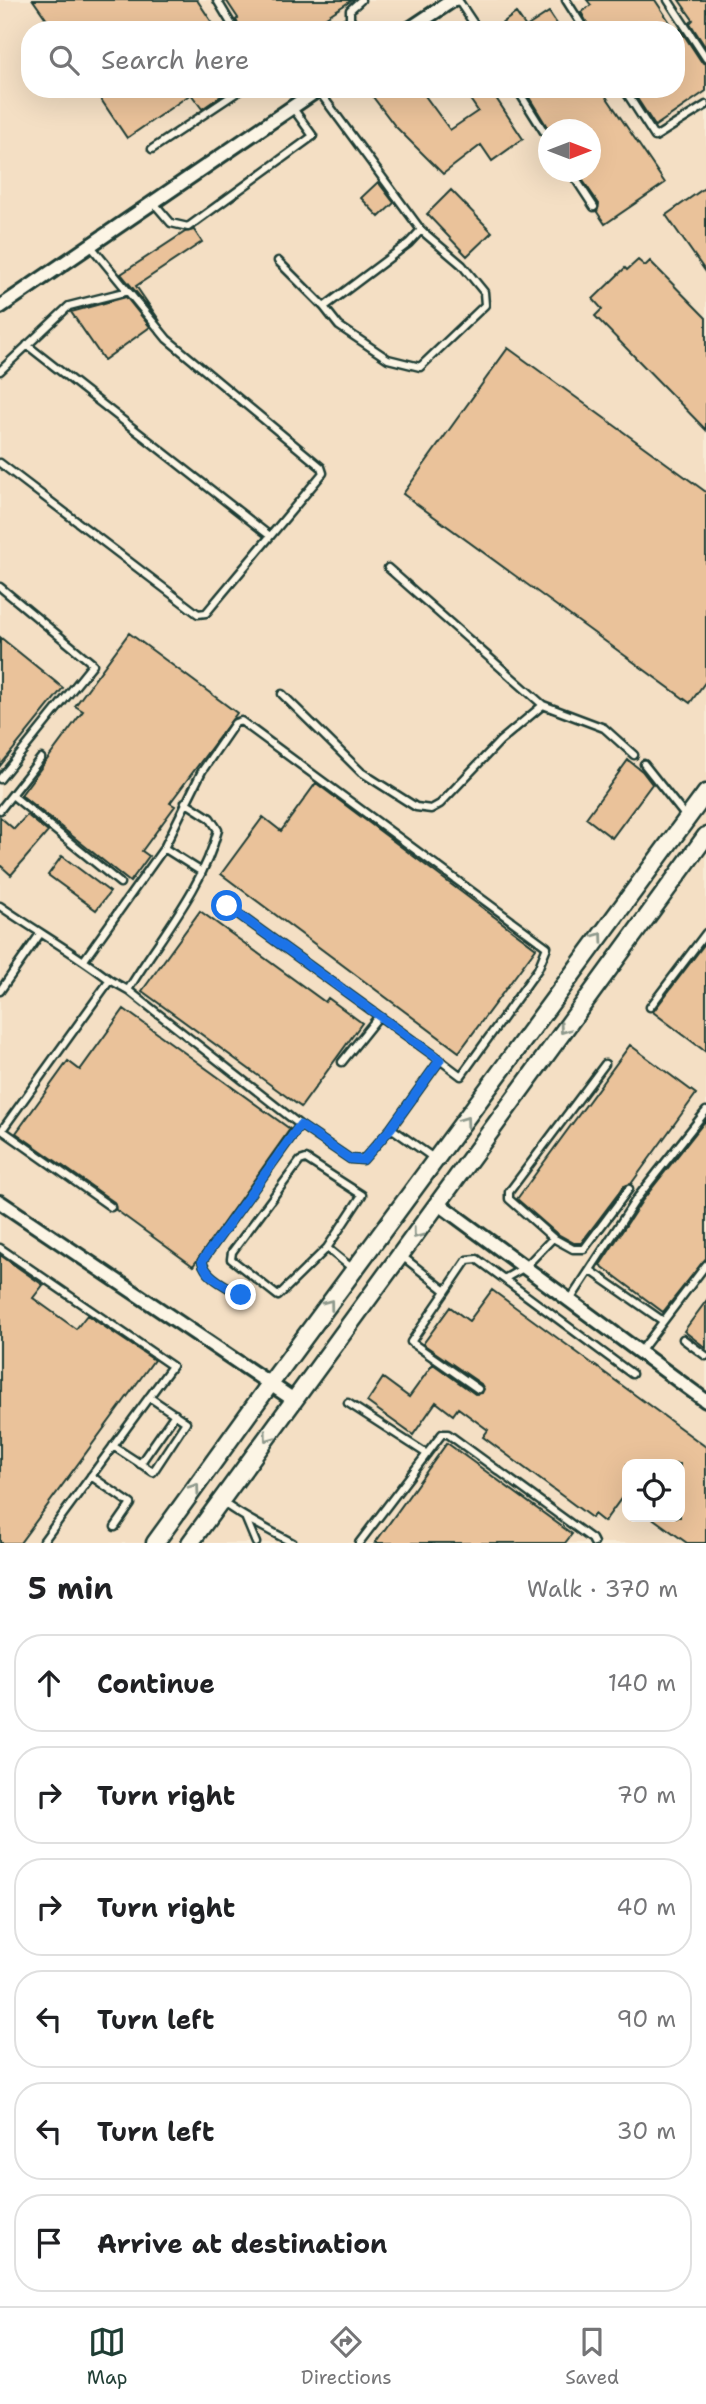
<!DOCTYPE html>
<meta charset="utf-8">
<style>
:root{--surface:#fff;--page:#f2f2f2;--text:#202124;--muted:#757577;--line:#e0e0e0;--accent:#1f3d34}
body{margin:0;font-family:"Shantell Sans",sans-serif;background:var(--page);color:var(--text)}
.controls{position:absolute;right:21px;bottom:21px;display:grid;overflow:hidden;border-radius:14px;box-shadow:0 7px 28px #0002}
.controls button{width:63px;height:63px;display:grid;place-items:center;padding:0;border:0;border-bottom:2px solid var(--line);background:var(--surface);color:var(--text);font:35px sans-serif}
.compass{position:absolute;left:538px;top:119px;width:63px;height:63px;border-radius:50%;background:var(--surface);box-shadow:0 7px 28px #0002;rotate:90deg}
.stop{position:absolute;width:21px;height:21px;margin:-16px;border:5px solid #1a73e8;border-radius:50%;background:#fff}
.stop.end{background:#1a73e8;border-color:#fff;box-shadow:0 2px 7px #0008}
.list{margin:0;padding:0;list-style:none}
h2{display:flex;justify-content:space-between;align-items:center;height:91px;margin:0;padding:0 28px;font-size:30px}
h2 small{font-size:23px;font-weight:400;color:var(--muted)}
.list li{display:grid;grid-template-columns:46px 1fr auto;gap:21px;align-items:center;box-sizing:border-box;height:98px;margin:0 14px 14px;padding:0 14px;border:2px solid var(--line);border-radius:28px}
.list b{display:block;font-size:26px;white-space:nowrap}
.list em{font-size:23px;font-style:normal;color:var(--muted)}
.icon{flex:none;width:38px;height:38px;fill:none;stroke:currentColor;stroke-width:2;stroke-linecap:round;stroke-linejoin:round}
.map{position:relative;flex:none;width:706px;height:1543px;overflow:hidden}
.search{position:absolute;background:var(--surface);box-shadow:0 7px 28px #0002;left:21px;right:21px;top:21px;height:77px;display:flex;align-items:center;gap:18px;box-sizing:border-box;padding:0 24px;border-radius:28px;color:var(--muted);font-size:26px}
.sheet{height:763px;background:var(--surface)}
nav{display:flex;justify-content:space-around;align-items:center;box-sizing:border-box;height:98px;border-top:2px solid var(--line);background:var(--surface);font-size:19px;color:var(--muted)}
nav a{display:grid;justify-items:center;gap:4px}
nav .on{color:var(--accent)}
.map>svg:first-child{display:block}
</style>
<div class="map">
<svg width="706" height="1543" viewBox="0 0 706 1543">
<rect width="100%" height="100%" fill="#f8ebd6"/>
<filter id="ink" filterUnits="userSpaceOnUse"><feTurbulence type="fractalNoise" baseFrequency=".0143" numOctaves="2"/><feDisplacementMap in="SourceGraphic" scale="14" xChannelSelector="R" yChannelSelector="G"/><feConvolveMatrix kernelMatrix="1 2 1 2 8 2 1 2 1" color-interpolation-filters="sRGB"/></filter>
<g filter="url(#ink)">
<path fill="#f4dfc4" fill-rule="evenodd" d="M0,0H706V1543H0ZM30,30H676V89H30ZM548,130H590V172H548ZM627,1464H680V1517H627Z"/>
<path fill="#eac29a" stroke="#1f3d34" stroke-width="2" d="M33,0H197L217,30H54Z
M226,0H352L320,21L326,30H241L236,20L238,18Z
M587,0H655L675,30H591L581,12L591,5Z
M679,0H706V48L690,23L693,20Z
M549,12L561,30H493L516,13L526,27Z
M680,29L701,61L706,64V91L655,126L631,89H676V32Z
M94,89H231L202,109L191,94L127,138Z
M367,89H420L450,130L478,111L463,89H490L523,139L492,161L481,145L443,174L395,126Z
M524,89H601L665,183L605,224L597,212L599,204L577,172H591V130H549Z
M378,182L394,203L379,217L361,198Z
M706,187V272L666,215Z
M451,190L492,232L467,256L427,214Z
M194,230L202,242L136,286L160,321L121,274L185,232Z
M638,260L645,266L650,261L706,318V430L595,316L602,309L593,299L625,268L627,270Z
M126,297L150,327L104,360L71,312Z
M508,348L706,492V681L690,703L403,494Z
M129,633L237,713L170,803L175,806L142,851L149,856L130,882L21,795L83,711L75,706Z
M0,637L63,688L0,766Z
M628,760L642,771L652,784L612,838L586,818Z
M316,783L536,948L459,1052L221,874L263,817L281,831Z
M27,815L48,832L11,875L0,865V817L14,829Z
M62,856L110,892L96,910L48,875Z
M200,911L325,1002L328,998L362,1023L301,1107L142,991Z
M706,942V1052L653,1012Z
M124,1009L290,1129L193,1266L116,1210L114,1202L16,1133L68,1061L80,1070Z
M630,1045L696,1094L631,1184L624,1186L581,1243H574L556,1233L517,1199Z
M706,1120V1258L663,1312L600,1265L642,1201Z
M0,1255L43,1285L33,1298L76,1329L87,1315L154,1360L20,1543H0Z
M492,1290L706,1447V1543H687L651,1517H680V1464H627V1499L623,1496L604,1522L594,1514L592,1518L483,1437L488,1430L458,1408L453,1415L436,1402L413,1435L367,1402L383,1378L409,1397L433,1364L475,1394L482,1393L484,1389L481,1384L423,1344L450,1307L469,1321Z
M706,1301V1348L684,1331Z
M447,1443L572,1534L565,1543H375Z"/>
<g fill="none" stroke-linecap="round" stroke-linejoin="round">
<g stroke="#1f3d34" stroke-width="11">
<path id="service" d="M217,0L235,30
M458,0L478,30
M566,0L585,30
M668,0L706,58
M335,30L350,19
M358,30L350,19V10L361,0
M517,89L548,138
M624,89L655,137L706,105
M318,90L421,230L462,265L484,292L485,305L420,367L388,359L339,326L324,307L409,243L421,230
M152,149L242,89
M571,172L594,207
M153,202L171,223L188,227L313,136L292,107
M278,261L324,307
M27,345L270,536
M0,371L69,306L128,291
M0,463L198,614L206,613L323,473L321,467L167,339L90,245
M388,568L543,705
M0,587L93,664L0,779
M282,694L361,772L416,807L431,809L440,804L500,741L543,705L604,728L634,755
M644,764L686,817
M12,795L120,883
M0,810L41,758
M164,848L202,872
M0,906C36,931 75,953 110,980L2,1130L111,1207
M227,906L440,1060L391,1128L435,1159
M84,960L164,848L202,771L235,723L241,721L547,947L538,969L461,1076L440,1060
M110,980L128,990L300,1125L350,1159L363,1160L391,1128
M128,990C159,938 202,890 218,830L210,818L185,802
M0,991L40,934
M650,1007L706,933
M342,1062L379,1016
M553,1238L509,1199V1192L605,1064
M0,1248L172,1366L42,1543
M327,1248L278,1296L231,1259L232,1252L300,1161L306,1159L362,1195L327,1248L353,1269
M402,1256L446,1291L467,1260L477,1259L632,1374
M590,1270L663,1321
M504,1279L525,1267L553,1238L573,1249H584L629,1189
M446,1291L411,1342L478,1389
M241,1295C227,1286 206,1278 202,1261L300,1125
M570,1300L637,1198L706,1111
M683,1339L706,1356
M640,1352L706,1265
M348,1403L427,1454
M113,1446L153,1472L186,1422L149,1397
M140,1464L175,1414
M91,1476L131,1504L115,1527
M222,1502C245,1519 269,1530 293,1543
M246,1519L256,1543
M359,1543L442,1434H448L592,1539L594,1543"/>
</g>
<g stroke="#1f3d34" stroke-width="18">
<path id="minor" d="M408,30L453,0
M0,307L319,89
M0,1202L294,1400
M439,1204L706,1401"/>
</g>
<g stroke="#1f3d34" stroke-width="21">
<path id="tertiary" d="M155,1543L270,1384L706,793
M190,1543L706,836"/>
</g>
<use href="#service" stroke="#fcf5e5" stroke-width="6"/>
<use href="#minor" stroke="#fcf5e5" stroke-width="12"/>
<use href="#tertiary" stroke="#fcf5e5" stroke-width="16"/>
</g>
<defs><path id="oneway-chevron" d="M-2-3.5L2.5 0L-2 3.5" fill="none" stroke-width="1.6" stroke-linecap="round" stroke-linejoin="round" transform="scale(1.75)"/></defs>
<g stroke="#8e998c">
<use href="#oneway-chevron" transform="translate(599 937) rotate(-54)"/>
<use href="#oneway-chevron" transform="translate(564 1029) rotate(126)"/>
<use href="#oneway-chevron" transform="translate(465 1121) rotate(-54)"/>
<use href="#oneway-chevron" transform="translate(417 1234) rotate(127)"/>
<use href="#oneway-chevron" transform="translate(329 1304) rotate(-53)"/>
<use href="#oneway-chevron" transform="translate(268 1437) rotate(126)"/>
<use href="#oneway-chevron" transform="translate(195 1488) rotate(-54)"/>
</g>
</g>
<g fill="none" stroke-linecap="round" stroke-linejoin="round" filter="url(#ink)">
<path stroke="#1a73e8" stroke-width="9" d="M227,906L440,1060L391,1128L363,1160L350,1159L300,1125L202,1261C206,1278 227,1286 241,1295"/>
</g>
</svg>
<div class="controls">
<button><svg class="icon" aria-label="locate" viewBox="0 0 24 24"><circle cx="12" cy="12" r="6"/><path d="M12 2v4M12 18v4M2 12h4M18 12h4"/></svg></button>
</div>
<svg class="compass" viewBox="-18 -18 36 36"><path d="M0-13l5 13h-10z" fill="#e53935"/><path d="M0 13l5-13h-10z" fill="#757577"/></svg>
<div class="stop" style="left:227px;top:906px"></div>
<div class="stop end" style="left:241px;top:1295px"></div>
<div class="search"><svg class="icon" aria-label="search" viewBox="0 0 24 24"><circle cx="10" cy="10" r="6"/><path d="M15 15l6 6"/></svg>Search here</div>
</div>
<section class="sheet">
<h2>5 min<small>Walk · 370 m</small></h2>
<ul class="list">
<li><svg class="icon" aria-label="ahead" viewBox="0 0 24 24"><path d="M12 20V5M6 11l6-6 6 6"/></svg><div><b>Continue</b></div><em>140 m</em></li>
<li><svg class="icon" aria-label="right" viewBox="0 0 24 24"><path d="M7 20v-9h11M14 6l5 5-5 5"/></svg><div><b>Turn right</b></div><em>70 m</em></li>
<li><svg class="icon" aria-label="right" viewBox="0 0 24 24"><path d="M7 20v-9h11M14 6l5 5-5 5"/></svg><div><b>Turn right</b></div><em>40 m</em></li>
<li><svg class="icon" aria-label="left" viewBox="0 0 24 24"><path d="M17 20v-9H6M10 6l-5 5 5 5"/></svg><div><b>Turn left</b></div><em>90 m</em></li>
<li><svg class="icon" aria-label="left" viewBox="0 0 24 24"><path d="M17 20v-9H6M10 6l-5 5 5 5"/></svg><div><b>Turn left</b></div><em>30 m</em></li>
<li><svg class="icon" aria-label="arrive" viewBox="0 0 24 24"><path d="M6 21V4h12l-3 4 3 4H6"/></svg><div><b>Arrive at destination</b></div></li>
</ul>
</section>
<nav>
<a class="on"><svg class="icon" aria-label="map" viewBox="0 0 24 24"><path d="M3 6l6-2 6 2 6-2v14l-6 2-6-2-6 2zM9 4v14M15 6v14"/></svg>Map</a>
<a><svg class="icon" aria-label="directions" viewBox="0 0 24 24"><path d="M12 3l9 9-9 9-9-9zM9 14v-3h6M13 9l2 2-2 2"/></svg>Directions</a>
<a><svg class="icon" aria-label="saved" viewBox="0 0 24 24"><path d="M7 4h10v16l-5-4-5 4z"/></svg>Saved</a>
</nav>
